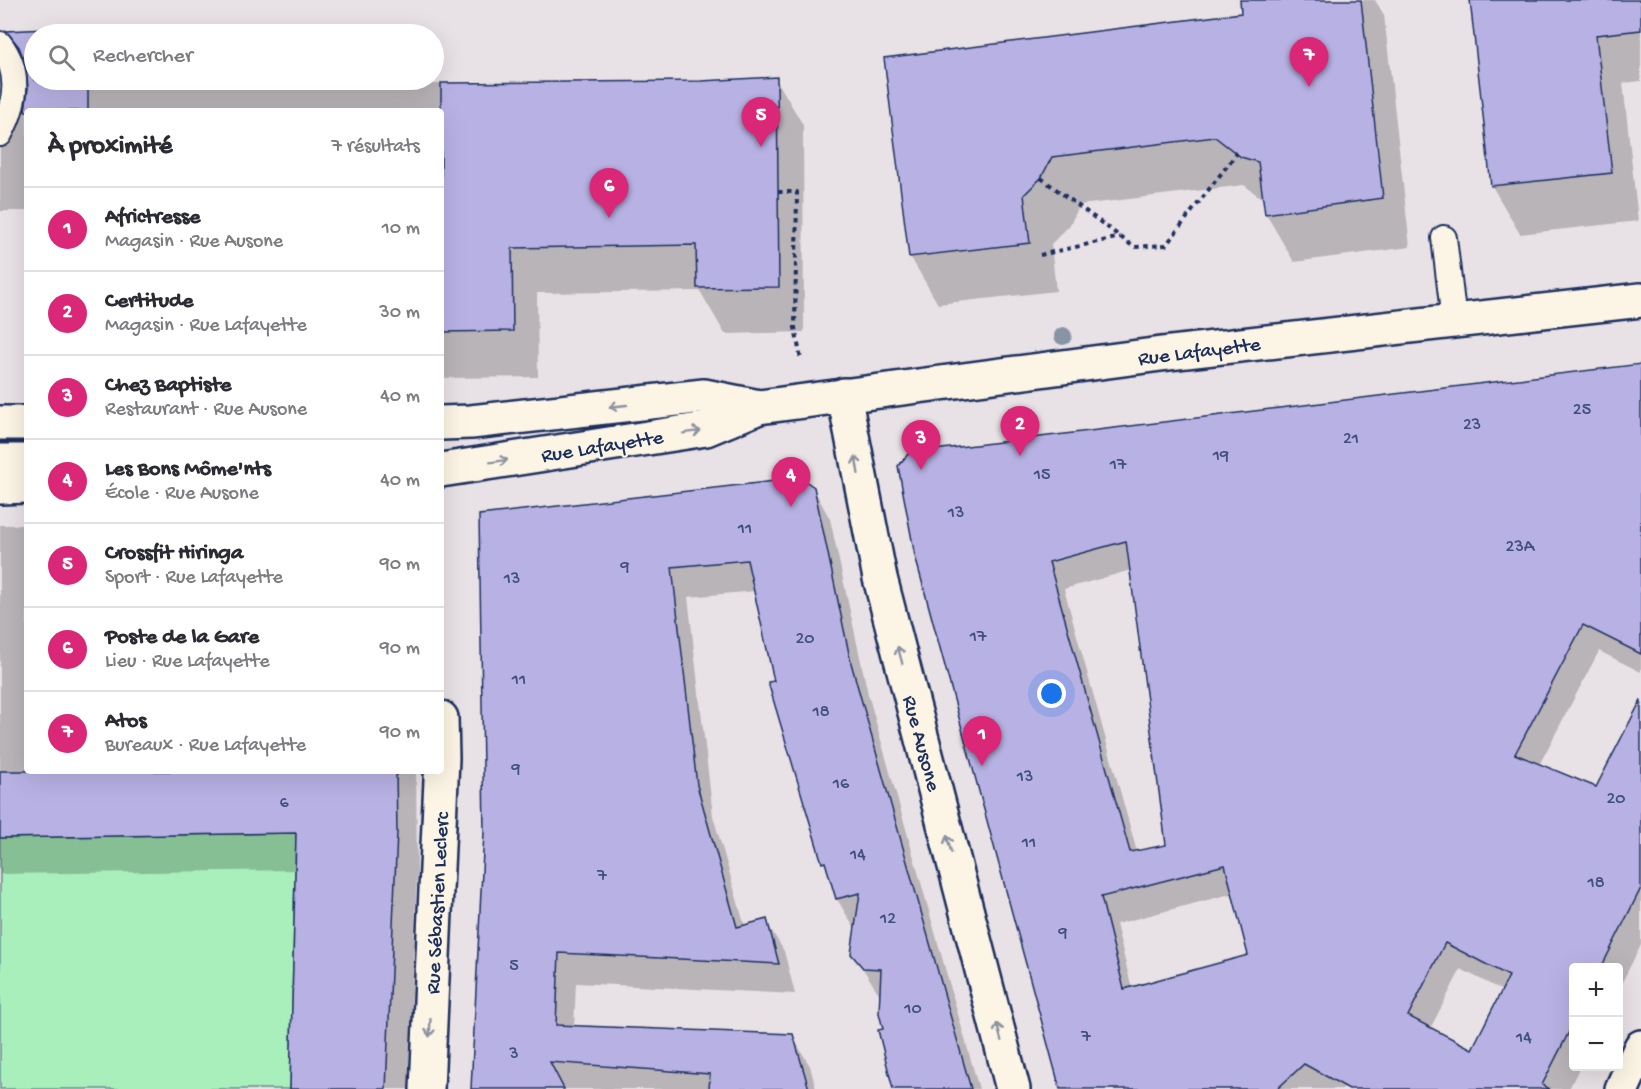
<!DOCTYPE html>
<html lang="fr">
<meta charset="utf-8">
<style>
:root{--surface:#fff;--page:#f7f7f7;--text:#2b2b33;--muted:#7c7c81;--line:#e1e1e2;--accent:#db2777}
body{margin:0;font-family:"Gochi Hand",sans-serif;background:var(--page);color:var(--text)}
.controls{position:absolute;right:18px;bottom:18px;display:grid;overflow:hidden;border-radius:6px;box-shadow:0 6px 24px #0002}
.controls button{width:54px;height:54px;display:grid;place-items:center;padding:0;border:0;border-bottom:2px solid var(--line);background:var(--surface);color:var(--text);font:30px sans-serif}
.you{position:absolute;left:1052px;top:694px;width:21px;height:21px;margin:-15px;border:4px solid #fff;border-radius:50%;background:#1a73e8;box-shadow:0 0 0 9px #1a73e833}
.badge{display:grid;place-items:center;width:39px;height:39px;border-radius:50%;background:var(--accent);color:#fff;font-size:20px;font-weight:700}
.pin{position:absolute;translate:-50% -50px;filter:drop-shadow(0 2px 3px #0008)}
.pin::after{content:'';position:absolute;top:32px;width:21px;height:18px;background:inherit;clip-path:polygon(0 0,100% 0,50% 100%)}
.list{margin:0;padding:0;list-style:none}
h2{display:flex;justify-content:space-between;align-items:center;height:78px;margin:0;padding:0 24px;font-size:26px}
h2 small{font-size:20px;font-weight:400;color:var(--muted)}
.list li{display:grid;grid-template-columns:39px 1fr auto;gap:18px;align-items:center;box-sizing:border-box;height:84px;padding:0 24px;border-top:2px solid var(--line)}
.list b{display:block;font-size:22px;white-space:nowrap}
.list p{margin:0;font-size:20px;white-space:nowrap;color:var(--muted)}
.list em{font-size:20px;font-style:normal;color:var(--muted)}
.icon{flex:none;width:33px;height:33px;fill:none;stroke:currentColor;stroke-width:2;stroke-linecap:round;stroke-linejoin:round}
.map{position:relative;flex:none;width:1641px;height:1089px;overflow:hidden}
.search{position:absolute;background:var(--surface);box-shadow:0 6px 24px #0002;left:24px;top:24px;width:420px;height:66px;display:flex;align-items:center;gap:15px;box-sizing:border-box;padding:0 21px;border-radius:33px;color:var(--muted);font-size:22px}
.panel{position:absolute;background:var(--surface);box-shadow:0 6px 24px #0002;left:24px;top:108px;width:420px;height:666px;border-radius:6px}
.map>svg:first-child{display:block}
</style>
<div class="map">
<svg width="1641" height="1089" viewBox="0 0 1641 1089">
<rect width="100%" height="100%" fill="#e8e1e5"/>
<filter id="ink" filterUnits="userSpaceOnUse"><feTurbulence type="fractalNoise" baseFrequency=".0167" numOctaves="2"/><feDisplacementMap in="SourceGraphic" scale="12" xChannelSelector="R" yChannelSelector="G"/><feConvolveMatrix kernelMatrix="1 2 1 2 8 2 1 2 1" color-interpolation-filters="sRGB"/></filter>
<g filter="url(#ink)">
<path fill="#a9efbb" stroke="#628f8c" stroke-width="1.5" d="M296,833L290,1089H0V838Z"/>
<path fill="#0003" fill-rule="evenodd" d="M1241,0H1375L1384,15L1410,247L1294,262L1266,214L1264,200L1244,185L1080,205L1069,226L1051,244L1056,291L938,304L910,256L1243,15Z
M1471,0H1641V81L1623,83L1638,221L1520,234L1492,186Z
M42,29H87L90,34H34V80H114V83L166,82L168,86L701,82L776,79L803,125L804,332L725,334L700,291L537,293L538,377L441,378V111H27V211H0V44L11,92L23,117L30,90L27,64L9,33L42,32Z
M1641,364V672L1599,651L1539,765L1597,789L1641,703V945L1618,990V968H1574V1066H1580L1569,1089H1062L916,555ZM1131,570L1167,846L1137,852L1064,589ZM1234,893L1250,956L1132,989L1116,924ZM1461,969L1503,991L1473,1051L1430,1029Z
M813,488L830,519L868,694L979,1089H896L881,997L853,953L855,929L837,899L830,874L824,862L776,682L756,591L688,597L713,816L745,927L766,921L784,951L795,994L576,983L574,1028L792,1036L810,1066L816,1089H472L485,832L480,517Z
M0,525H27V771H416L417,870L408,1089H292L297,870L0,874Z"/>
<path fill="#b8b2e4" stroke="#1b2f5e" stroke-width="1.5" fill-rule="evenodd" d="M1240,0H1361L1383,198L1265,214L1258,162L1241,157L1215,137L1052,157L1041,178L1024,195L1030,243L909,257L884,58L1241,13Z
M1470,0H1641V30L1596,35L1612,173L1491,186Z
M88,27V34H34V80H88V111H25L28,88L25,63L19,47L6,31Z
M777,77L779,287L697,288L696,245L512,248L513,331L441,332V83L701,81Z
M1641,364V654L1583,625L1515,754L1596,787L1641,700V888L1601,968H1574V1022L1542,1085L1550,1089H1349L1304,1064L1277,1089H1060L915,556L898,466L909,453ZM1126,541L1166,845L1130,852L1049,562ZM1225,865L1248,955L1124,989L1101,897ZM1445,943L1509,976L1472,1049L1408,1016Z
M801,478L814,487L851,663L971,1089H893L878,1030L883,1029L879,1013L881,969L863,968L851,954L860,893L836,899L825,862L822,863L768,682L774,681L747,560L672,567L697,785L737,927L767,919L779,964L559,953L556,1025L793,1034L809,1089H709L710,1074L550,1062L564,1089H471L484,832L479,515Z
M0,771H396L397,832L386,1089H290L296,833L0,838Z"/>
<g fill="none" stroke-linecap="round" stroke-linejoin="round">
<g stroke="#1b2f5e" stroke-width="28">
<path id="lane" d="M0,44C22,73 16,104 0,134
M1444,238L1454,321"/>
</g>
<g stroke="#1b2f5e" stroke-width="38">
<path id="street" d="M844,395L880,578L1013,1089
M427,1089L442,758L441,718"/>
</g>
<g stroke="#1b2f5e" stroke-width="38">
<path id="secondary" d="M0,423H27
M441,423L471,422L704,396L759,407
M0,461H27
M441,470L706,429L759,407L1161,354L1641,300
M0,487L27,486
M1622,1089L1641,1047"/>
</g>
<path stroke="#1b2f5e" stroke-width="4" stroke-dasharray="4.5 4.5" stroke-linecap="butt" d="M1041,178L1134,247L1166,245L1237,153
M778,192H797L795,328L801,360
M1040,255L1120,237"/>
<use href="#lane" stroke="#fcf5e5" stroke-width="24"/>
<use href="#street" stroke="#fcf5e5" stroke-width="33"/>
<use href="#secondary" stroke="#fcf5e5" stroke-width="33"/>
</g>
<circle fill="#8794a5" cx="1063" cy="336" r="9"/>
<defs><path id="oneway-shaft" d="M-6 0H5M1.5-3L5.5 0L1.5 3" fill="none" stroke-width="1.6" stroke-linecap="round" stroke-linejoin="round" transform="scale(1.5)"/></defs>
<g stroke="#8c92a2">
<use href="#oneway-shaft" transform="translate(618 406) rotate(174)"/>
<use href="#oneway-shaft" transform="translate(692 432) rotate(-9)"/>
<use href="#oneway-shaft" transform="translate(499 461) rotate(-9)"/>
<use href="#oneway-shaft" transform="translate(857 465) rotate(-99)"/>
<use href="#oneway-shaft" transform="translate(900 655) rotate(-105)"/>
<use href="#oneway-shaft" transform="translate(949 844) rotate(-105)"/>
<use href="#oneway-shaft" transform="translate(430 1028) rotate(93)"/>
<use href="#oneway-shaft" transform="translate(999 1032) rotate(-105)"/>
</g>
</g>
<g text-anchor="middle" stroke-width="4.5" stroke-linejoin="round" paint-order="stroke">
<g font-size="18" fill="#425080">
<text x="1582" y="414">25</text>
<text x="1472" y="429">23</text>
<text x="1351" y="443">21</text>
<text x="1221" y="460">19</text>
<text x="1118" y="469">17</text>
<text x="1042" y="479">15</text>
<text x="956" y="517">13</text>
<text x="745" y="533">11</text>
<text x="1520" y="551">23A</text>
<text x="625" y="571">9</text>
<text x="512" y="583">13</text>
<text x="978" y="641">17</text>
<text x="805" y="643">20</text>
<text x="519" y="684">11</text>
<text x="821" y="716">18</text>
<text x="516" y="773">9</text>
<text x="1025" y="781">13</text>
<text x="841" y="788">16</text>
<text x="1616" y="803">20</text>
<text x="284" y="807">6</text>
<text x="1029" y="847">11</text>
<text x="858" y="859">14</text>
<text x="602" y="880">7</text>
<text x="1596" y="887">18</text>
<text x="888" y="923">12</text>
<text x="1063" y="937">9</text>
<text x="514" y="970">5</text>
<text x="913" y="1013">10</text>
<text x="1086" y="1041">7</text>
<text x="1524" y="1042">14</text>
<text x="514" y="1058">3</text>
</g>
<g font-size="21" fill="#1b2f5e" stroke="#fcf5e5">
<text transform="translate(1199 350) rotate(-7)" y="7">Rue Lafayette</text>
<text transform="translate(602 445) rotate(-9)" y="7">Rue Lafayette</text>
<text transform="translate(923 743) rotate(75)" y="7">Rue Ausone</text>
<text transform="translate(436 903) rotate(-87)" y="7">Rue Sébastien Leclerc</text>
</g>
</g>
</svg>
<div class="controls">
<button>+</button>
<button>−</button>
</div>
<div class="you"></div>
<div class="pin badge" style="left:982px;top:766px">1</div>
<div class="pin badge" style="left:1020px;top:456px">2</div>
<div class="pin badge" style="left:921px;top:470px">3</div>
<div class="pin badge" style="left:791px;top:507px">4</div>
<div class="pin badge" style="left:761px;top:147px">5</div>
<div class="pin badge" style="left:609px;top:218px">6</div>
<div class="pin badge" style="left:1309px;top:87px">7</div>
<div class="search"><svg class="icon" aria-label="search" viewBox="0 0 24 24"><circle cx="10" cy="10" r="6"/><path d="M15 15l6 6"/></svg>Rechercher</div>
<section class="panel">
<h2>À proximité<small>7 résultats</small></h2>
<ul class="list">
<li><span class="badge">1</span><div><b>Africtresse</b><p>Magasin · Rue Ausone</p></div><em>10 m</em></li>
<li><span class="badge">2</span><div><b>Certitude</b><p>Magasin · Rue Lafayette</p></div><em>30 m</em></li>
<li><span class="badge">3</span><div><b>Chez Baptiste</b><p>Restaurant · Rue Ausone</p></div><em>40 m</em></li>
<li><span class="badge">4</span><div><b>Les Bons Môme'nts</b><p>École · Rue Ausone</p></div><em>40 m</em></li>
<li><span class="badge">5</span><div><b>Crossfit Hiringa</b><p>Sport · Rue Lafayette</p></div><em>90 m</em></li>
<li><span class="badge">6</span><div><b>Poste de la Gare</b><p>Lieu · Rue Lafayette</p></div><em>90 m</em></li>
<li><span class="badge">7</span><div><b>Atos</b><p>Bureaux · Rue Lafayette</p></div><em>90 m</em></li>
</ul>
</section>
</div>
